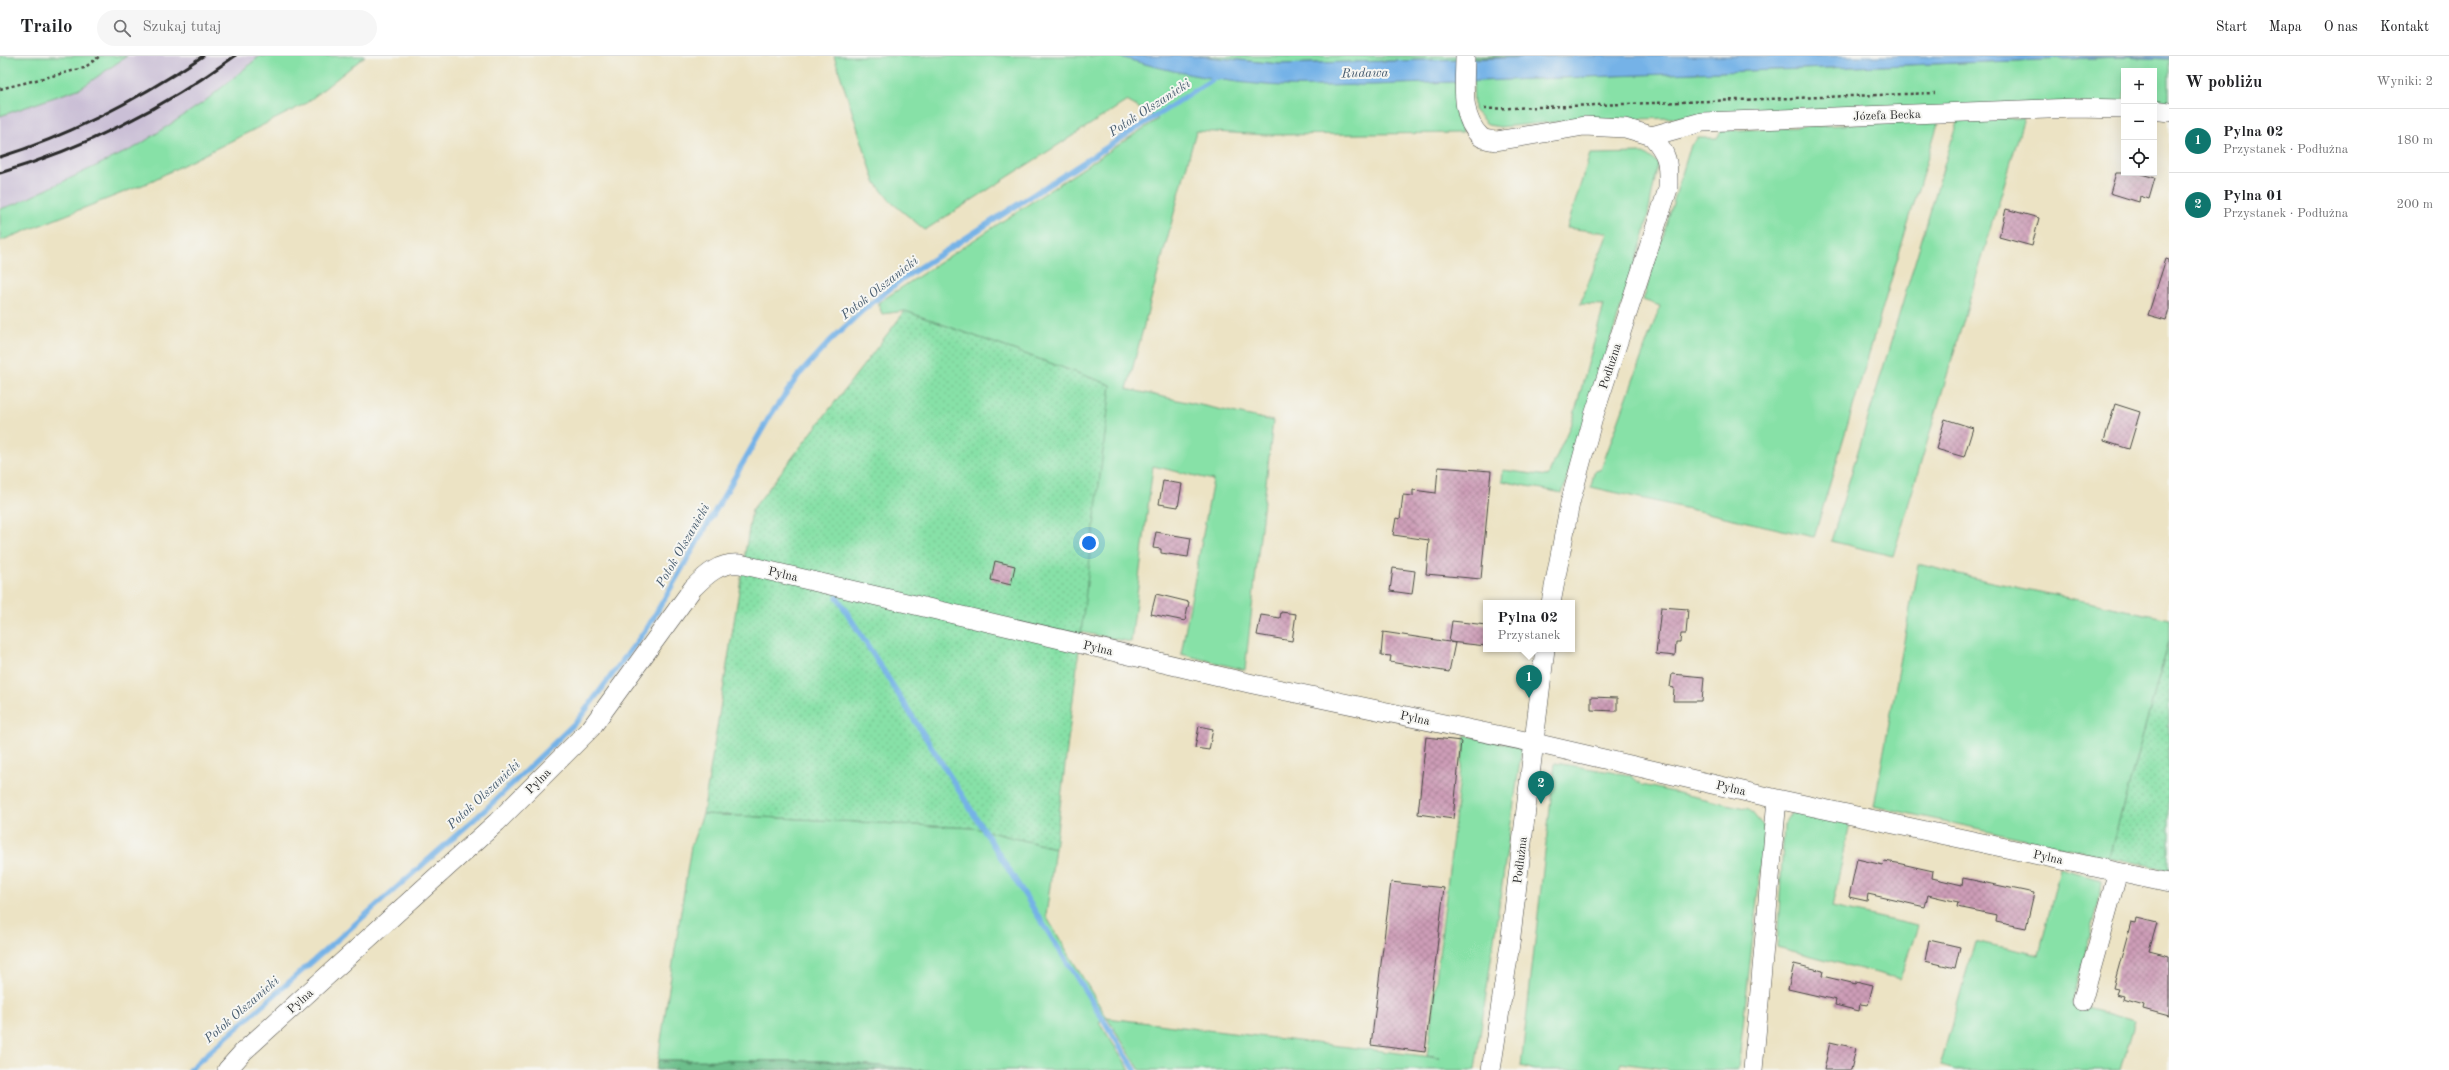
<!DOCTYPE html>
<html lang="pl">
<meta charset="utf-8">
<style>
:root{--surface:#fff;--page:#f6f6f6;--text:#202124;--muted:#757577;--line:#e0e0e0;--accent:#0f766e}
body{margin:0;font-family:"Old Standard TT",serif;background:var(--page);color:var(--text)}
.controls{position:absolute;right:12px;top:12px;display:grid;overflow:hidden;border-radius:0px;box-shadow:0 4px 16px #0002}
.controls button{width:36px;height:36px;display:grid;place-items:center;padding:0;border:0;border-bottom:1px solid var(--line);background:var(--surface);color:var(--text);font:20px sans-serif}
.you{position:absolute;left:1089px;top:487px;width:14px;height:14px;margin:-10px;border:3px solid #fff;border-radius:50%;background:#1a73e8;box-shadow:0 0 0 6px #1a73e833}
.badge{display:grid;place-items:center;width:26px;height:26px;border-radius:50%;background:var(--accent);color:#fff;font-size:13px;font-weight:700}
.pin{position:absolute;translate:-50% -33px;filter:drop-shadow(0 1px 2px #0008)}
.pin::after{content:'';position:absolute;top:21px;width:14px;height:12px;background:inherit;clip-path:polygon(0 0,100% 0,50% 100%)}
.popup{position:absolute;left:1483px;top:544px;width:92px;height:52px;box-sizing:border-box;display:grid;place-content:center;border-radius:0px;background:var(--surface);filter:drop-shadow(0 1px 3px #0005);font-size:13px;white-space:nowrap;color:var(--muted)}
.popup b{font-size:15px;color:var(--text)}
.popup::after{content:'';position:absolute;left:50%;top:100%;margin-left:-8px;border:8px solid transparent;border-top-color:var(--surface)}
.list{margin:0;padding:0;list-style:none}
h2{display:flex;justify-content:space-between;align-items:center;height:52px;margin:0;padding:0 16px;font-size:17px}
h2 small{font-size:13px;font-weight:400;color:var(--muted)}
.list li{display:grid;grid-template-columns:26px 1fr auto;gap:12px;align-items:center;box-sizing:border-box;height:64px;padding:0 16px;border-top:1px solid var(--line)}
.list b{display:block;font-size:15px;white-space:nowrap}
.list p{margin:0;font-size:13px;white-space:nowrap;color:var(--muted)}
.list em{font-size:13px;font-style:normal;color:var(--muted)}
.icon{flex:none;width:22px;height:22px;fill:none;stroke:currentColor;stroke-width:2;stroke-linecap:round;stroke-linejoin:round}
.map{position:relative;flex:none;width:2169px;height:1014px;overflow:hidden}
header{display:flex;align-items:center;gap:24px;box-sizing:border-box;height:56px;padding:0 20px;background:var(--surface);border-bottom:1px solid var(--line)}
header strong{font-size:19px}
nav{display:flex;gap:22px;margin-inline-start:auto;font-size:14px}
.search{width:280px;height:36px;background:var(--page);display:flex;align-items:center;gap:10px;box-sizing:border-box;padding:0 14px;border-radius:22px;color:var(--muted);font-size:15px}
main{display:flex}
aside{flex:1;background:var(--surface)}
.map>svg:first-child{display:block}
</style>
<header>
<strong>Trailo</strong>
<div class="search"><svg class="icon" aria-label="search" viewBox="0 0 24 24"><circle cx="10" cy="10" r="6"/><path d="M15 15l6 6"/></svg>Szukaj tutaj</div>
<nav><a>Start</a><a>Mapa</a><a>O nas</a><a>Kontakt</a></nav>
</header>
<main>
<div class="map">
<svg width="2169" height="1014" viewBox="0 0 2169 1014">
<defs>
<pattern id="forest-firs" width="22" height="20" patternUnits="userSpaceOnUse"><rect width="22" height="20" fill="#6dbf8c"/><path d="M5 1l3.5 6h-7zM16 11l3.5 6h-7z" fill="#5a9b73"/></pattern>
<pattern id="garden-dots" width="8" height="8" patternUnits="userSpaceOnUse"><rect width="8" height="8" fill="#87e1a7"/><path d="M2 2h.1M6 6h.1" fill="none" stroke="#75c190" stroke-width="1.8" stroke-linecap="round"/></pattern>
<pattern id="building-cross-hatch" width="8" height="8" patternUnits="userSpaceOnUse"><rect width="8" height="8" fill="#cd9db7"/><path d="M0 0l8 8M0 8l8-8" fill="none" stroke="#a78095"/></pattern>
</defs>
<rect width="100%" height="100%" fill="#f6f6f2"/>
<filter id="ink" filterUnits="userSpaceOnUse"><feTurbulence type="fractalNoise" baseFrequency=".025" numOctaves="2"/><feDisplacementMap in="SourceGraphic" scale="8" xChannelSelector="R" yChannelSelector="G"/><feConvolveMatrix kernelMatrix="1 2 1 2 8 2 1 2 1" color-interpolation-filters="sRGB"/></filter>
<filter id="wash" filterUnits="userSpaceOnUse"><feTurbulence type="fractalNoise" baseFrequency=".012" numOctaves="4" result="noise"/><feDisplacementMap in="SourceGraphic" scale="16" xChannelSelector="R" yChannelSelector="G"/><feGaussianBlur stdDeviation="0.9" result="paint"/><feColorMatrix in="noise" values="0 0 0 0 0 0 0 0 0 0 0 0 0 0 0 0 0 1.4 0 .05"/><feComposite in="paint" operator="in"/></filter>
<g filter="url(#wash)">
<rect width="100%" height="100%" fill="#ece3c4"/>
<path fill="#cabfd6" d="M127,0H260L204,46L136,91L18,147L0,153V60L81,32Z"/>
<path fill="#87e1a7" stroke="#598669" d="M0,0H127L81,32L0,60Z
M260,0H365L305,48L145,128L0,185V153L18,147L136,91L204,46Z
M834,0H1117L1268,29L1458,26L1462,77L1267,79L1196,75L1127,333L1273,365L1245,614L1181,598L1213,424L1153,410L1131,586L1080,576L1111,329L905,255L882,258L878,247L1158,63L1127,45L925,174L891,146L875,126Z
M1199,0H1457L1458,3L1279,8Z
M1472,0H1577L1472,2Z
M2120,1L2169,3V53L2154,51V15H2124V49L1565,65L1500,71L1488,69L1474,54L1473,25Z
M2024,62L1893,500L1831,485L1958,63Z
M1939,64L1814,481L1591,431L1594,416L1601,413L1660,250L1643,244L1691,89L1698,82H1717L1721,75Z
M1644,97L1658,107L1644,179L1562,437L1502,425L1503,414L1548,420L1573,363L1604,249L1580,248L1608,177L1567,172L1590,98Z
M1918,508L1987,525L2169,563V585L2109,801L1874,750Z
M1465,679L1522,691L1475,1014H1140L1107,962L1099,966L1130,1014H924L824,1005L658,1004L691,790L703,758L974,772L1055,792L1046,860L1107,962L1440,1002L1427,1000Z
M1555,707L1630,719L1642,729L1749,753L1765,772L1738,1014H1672L1621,1007L1618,1014H1535L1521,1010Z
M1793,755L1850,768L1832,851L1918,870L1900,923L1777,891L1784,769Z
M2060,812L2101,824L2099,845L2072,948L2135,965L2121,1014H1956L1940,1010L1975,885L2039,899Z"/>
<path fill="url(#forest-firs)" stroke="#4c755c" d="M658,1004L824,1005L924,1014H656Z"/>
<path fill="url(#garden-dots)" stroke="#598669" d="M905,255L1111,329L1055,792L974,772L703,758L752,454Z
M2169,585V814L2109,801Z"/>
<path fill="#74b2e7" stroke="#506e89" d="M1117,0H1199L1279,8L1577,0H2169V3L2120,1L1374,29C1338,29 1302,32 1267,29C1217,25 1165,15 1117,0Z"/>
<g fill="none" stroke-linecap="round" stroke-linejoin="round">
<path stroke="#74b2e7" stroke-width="5.5" d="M837,541L1135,1014
M189,1014L486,753L578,664L648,571L770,360L798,320L830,285L863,254L902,223L1221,18"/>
</g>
<g id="blocks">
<path fill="url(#building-cross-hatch)" d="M2116,117H2138L2155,122L2149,143L2140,140L2139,146L2110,137Z
M2006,153L2039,162L2032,190L1999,181Z
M2166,203L2169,204V254L2166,264L2148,259Z
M2115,348L2140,356L2129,393L2104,385Z
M1945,363L1973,372L1964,401L1936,393Z
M1438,411L1491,415L1481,523L1426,518L1429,484L1393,479L1396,462L1400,463L1403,439L1413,440V434L1436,437Z
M1163,425L1182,428L1178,451L1159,448Z
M1156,476L1191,482L1188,501L1161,497V493L1153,492Z
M995,505L1015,510L1011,529L991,524Z
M1393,512L1415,515L1412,538L1390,535Z
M1156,538L1189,546L1185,565L1151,558Z
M1661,551L1688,553L1686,578H1681L1680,586H1676L1675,600L1656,598Z
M1281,556L1296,558L1292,585L1257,579L1261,559L1280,562Z
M1452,565L1486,569V590L1450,586L1455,587L1449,616L1390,606L1391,600L1381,599L1383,576L1449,586Z
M1672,618L1704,621L1702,645H1673L1674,632L1670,631Z
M1591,641L1617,642V655L1591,654Z
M1199,670L1213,673L1209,694L1195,692Z
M1426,681L1461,685L1453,763L1418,758Z
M1857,803L1883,809L1884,805L1897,807L1933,815L1932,822L1962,829L1963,822L2034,837L2026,872L1996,866L1997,859L1957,851L1958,846L1928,839L1925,851L1868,838L1867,845L1849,841Z
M1391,826L1444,832L1425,996L1371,989Z
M2137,862L2157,867L2149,895L2169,900V960L2143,953L2144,949L2123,943L2124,940L2116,938L2118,933L2113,932L2131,866L2136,867Z
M1929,884L1960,891L1955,912L1925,905Z
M1794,908L1823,915L1822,920L1856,928V925L1873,929L1868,949L1860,948L1859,955L1835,949L1836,944L1788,933Z
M1830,986L1856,992L1851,1014H1824Z"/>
</g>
</g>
<g filter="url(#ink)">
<use href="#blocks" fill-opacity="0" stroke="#484742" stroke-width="1"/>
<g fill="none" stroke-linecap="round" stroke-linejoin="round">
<g stroke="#484742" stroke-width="20">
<path id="minor" d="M1465,0C1465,26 1459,61 1481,81C1485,84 1492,84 1496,85L1584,70L1625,72L1652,80
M2154,54L2169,56
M1652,80L1702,66L2075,52L2124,53
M1551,547L1570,447L1593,362L1668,133C1668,108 1670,101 1652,80
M2082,946L2118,816
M227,1014L244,995L497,766L591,672L693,532C707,518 720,506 740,508L1253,628L1535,687L1777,743L2169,827
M1491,1014L1510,888L1545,593
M1753,1014L1777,743"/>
</g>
<path stroke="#484742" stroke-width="2.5" stroke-dasharray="3 3" stroke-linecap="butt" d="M0,33L84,12L100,0
M1484,53L1935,37"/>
<use href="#minor" stroke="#fff" stroke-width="19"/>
<path stroke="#2b2b2b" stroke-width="3" d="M0,101C72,79 140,42 203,0
M0,117C84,92 165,51 235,0"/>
</g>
</g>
<g text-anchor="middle" stroke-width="4" stroke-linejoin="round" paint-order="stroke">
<g font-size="12" fill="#2b2b2b" stroke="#f6f6f2">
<text transform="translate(1887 59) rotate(-2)" y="4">Józefa Becka</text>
<text transform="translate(1610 310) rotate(-72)" y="4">Podłużna</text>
<text transform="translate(783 518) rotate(13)" y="4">Pylna</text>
<text transform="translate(1098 592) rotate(13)" y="4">Pylna</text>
<text transform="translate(1415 662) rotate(12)" y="4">Pylna</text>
<text transform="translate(538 725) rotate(-45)" y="4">Pylna</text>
<text transform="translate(1731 732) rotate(13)" y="4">Pylna</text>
<text transform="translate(2048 801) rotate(12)" y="4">Pylna</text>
<text transform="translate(1520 804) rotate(-83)" y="4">Podłużna</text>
<text transform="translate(300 945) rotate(-42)" y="4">Pylna</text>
</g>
<g font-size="13" font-style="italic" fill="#455a6d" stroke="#f6f6f2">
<text transform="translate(1365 16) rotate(-1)" y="5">Rudawa</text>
<text transform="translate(1149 51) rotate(-33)" y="5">Potok Olszanicki</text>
<text transform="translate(879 231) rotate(-38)" y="5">Potok Olszanicki</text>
<text transform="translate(682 489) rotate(-60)" y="5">Potok Olszanicki</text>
<text transform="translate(483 738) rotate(-43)" y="5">Potok Olszanicki</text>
<text transform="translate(241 953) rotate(-41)" y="5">Potok Olszanicki</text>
</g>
</g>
</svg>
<div class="controls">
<button>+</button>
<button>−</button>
<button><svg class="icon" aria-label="locate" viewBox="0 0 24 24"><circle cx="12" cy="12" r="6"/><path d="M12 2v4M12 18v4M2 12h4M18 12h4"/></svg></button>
</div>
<div class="you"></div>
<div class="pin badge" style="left:1529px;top:642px">1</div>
<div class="popup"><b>Pylna 02</b>Przystanek</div>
<div class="pin badge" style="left:1541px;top:748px">2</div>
</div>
<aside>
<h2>W pobliżu<small>Wyniki: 2</small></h2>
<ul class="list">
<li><span class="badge">1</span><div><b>Pylna 02</b><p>Przystanek · Podłużna</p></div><em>180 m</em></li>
<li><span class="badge">2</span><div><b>Pylna 01</b><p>Przystanek · Podłużna</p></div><em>200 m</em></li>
</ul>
</aside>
</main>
